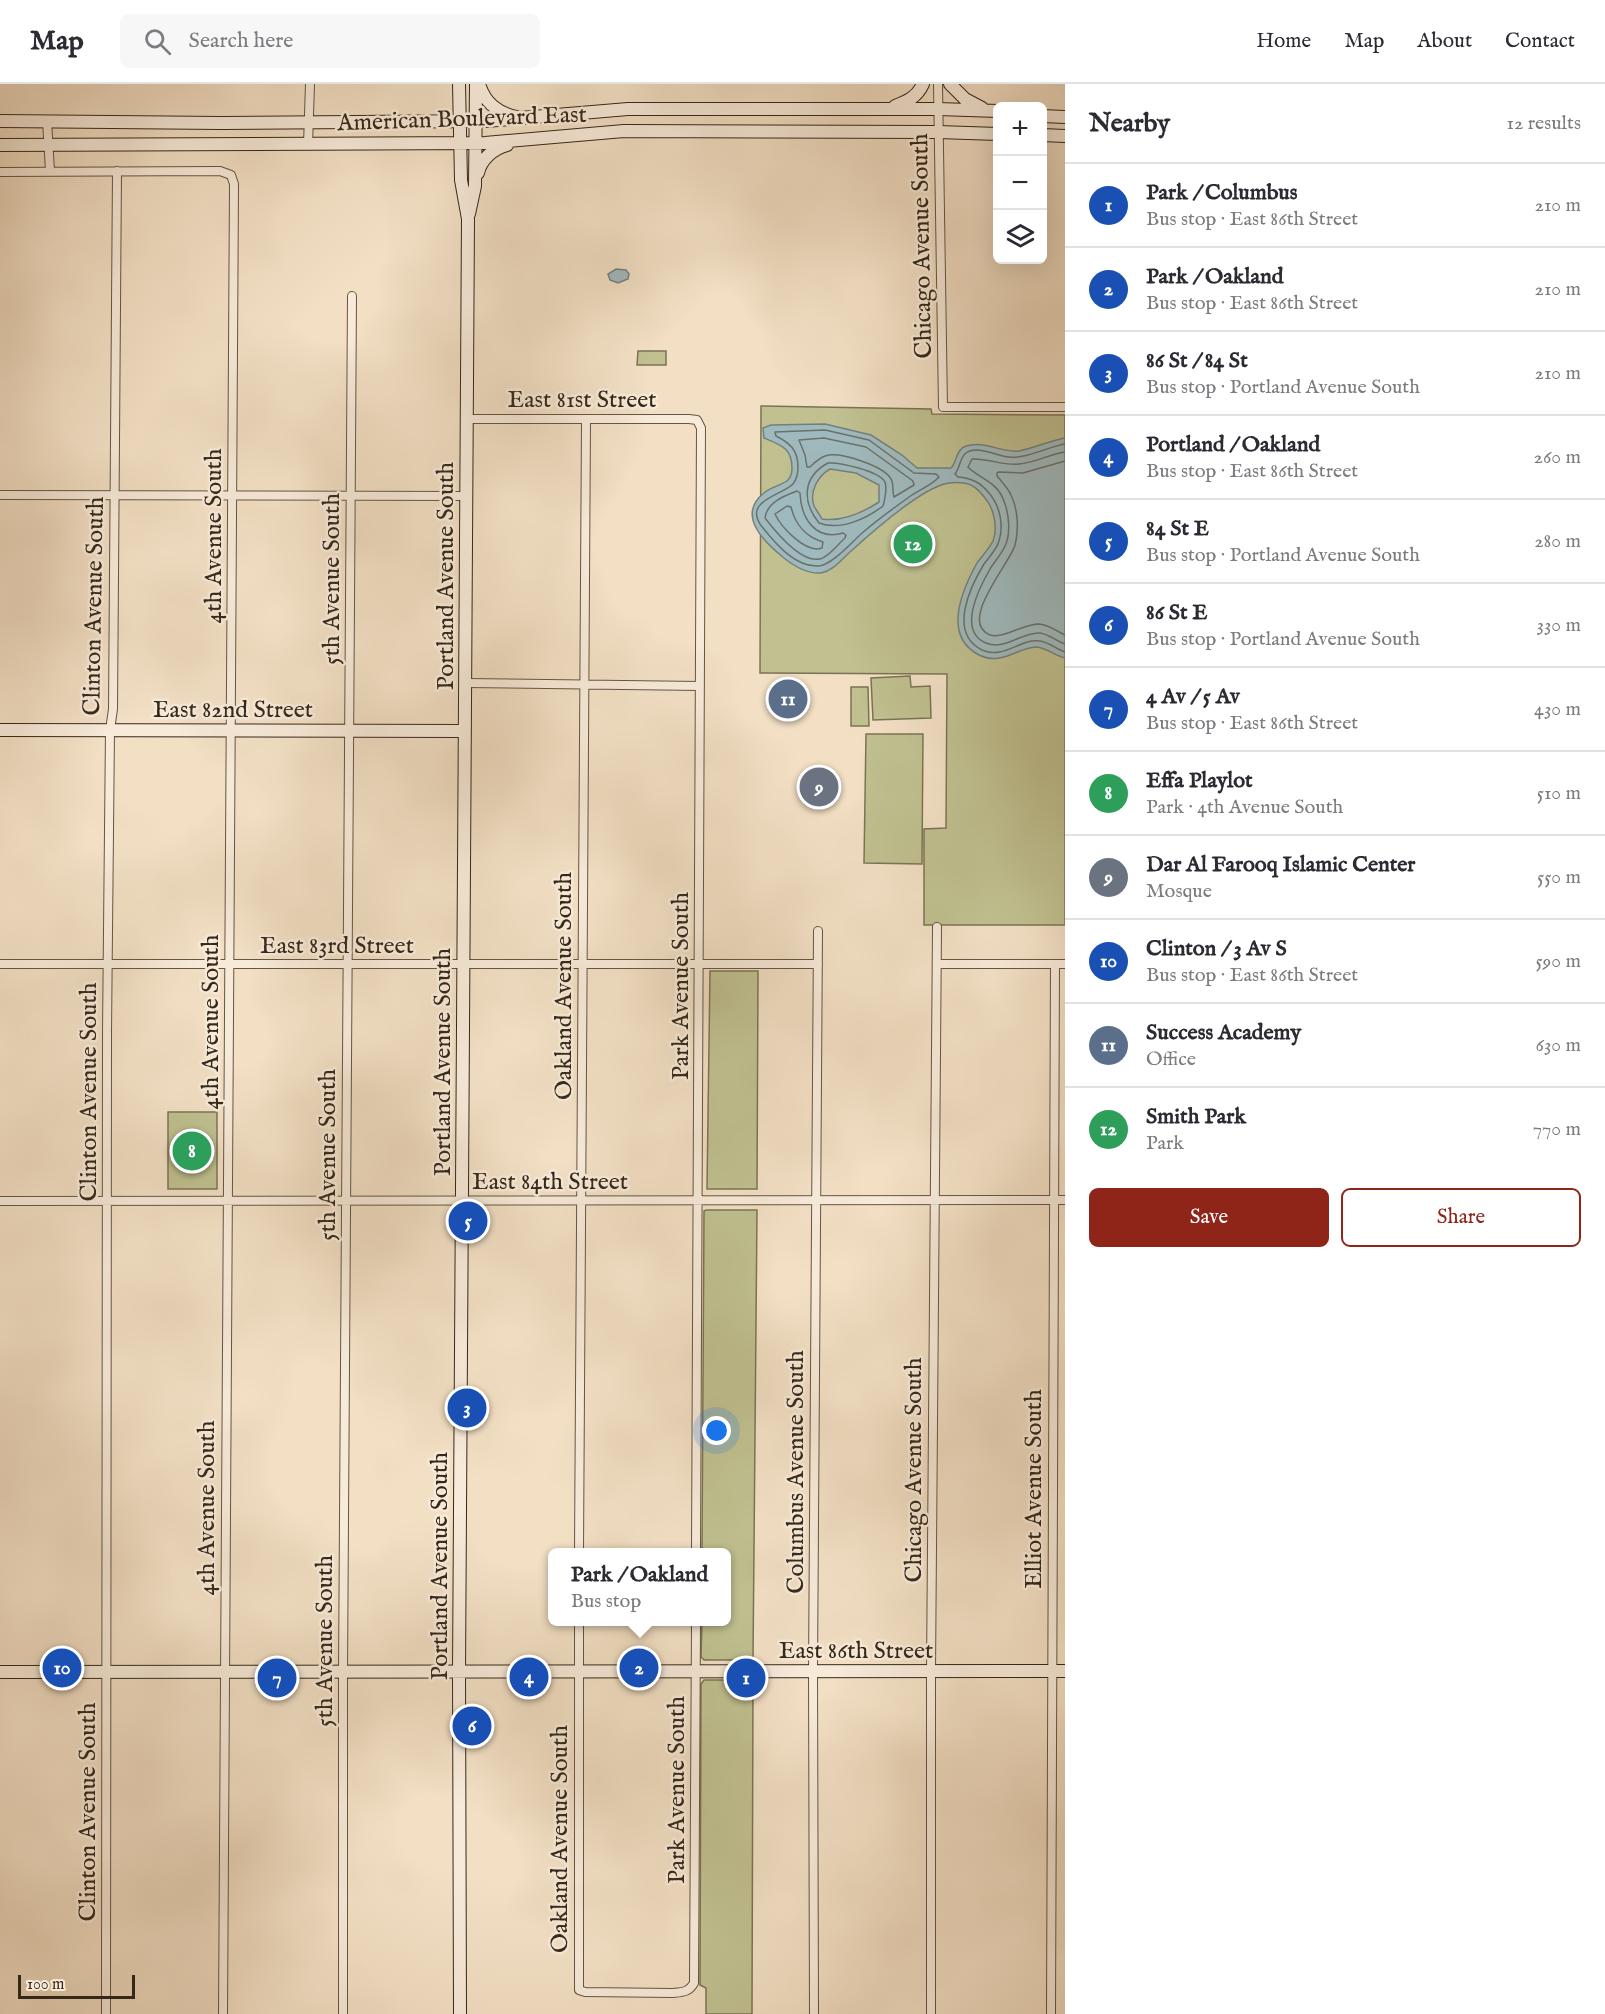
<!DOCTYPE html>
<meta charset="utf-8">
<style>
:root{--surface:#fff;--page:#f7f7f7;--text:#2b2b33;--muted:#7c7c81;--line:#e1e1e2;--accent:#8f2418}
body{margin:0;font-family:"IM FELL English",serif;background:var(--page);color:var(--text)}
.controls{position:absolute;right:18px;top:18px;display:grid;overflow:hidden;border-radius:9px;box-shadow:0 6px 24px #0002}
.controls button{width:54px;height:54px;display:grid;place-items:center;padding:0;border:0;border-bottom:2px solid var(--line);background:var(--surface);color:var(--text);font:30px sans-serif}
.scale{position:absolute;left:18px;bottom:15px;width:117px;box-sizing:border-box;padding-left:6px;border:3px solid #352819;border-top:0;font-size:16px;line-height:21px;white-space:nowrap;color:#352819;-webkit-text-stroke:4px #f7ead9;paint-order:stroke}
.you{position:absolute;left:717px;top:1347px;width:21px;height:21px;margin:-15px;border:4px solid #fff;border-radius:50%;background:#1a73e8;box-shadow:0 0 0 9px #1a73e833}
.badge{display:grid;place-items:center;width:39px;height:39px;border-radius:50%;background:var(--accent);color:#fff;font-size:20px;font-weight:700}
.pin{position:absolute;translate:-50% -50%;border:3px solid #fff;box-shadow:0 2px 6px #0006}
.popup{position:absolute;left:548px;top:1464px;width:183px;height:78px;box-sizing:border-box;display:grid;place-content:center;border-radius:9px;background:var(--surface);filter:drop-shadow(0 2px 4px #0005);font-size:20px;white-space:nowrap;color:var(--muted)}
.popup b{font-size:22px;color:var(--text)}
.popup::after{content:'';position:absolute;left:50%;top:100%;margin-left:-12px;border:12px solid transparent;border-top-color:var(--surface)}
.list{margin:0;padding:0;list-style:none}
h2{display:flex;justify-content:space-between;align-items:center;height:78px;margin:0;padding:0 24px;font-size:26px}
h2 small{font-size:20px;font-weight:400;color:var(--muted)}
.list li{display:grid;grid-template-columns:39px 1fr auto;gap:18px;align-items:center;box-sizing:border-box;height:84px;padding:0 24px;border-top:2px solid var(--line)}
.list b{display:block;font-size:22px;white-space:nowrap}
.list p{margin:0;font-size:20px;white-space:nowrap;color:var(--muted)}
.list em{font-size:20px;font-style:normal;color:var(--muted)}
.actions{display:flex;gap:12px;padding:18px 24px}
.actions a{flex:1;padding:14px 0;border:2px solid var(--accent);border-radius:9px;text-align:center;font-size:21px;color:var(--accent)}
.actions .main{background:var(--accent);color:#fff}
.icon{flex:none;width:33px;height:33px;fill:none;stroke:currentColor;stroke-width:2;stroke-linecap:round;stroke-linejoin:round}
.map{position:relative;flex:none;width:1065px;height:1930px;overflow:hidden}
header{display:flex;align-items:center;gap:36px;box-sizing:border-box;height:84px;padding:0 30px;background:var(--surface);border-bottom:2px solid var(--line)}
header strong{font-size:28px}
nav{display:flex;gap:33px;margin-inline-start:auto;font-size:21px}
.search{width:420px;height:54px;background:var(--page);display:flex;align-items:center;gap:15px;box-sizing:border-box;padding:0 21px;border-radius:9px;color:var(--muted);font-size:22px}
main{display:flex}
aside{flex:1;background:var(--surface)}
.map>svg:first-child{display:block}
</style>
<header>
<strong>Map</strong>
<div class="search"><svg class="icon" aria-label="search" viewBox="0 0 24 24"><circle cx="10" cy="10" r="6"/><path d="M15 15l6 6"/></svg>Search here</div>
<nav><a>Home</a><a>Map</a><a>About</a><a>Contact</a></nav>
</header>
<main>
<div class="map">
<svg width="1065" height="1930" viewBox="0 0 1065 1930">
<rect width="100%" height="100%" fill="#f2dfc4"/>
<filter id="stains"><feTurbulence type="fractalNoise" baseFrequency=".00333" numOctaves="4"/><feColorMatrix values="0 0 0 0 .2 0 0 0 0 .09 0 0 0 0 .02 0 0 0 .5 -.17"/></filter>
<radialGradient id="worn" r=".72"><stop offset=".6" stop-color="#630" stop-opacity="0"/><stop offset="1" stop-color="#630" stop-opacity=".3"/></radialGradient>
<path fill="#c0c090" stroke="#7a7454" stroke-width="1.5" d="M638,267H666V281H637Z
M761,322L931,325L932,330L1065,331V841H924V745L946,744L947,590L760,589Z
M910,592L911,603L930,602L931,634L873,636L871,594Z
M851,603H868L869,642H851Z
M866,650H923L922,780L864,779Z
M710,887H758L757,1105H707Z
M168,1028H217V1105H168Z
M706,1126H757L753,1576H704L701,1573L702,1538H726V1468H702L704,1127Z
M704,1596H753L752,1930H706V1904L700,1901L701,1600Z"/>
<path fill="#9fbabe" stroke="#75807c" stroke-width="1.5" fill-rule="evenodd" d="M616,185L626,186L629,190L628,195L618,199L610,196L608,190Z
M825,340L871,351L902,371L917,384H951C957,378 956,365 966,362C984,356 1002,369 1019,367C1034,364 1049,357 1065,354V574C1056,572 1045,563 1036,563C1017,564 1001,582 979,571C942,552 962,506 977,479C982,472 989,465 993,457C998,444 994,424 985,414C980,407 973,400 964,399C956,398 948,398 941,401C914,411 872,448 850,468C841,476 833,487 821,489C808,490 794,482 784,474C764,458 736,431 764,409C770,403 781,402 788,396C791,393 792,388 792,384C792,364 781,361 764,354L763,344L771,341ZM830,385L856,389L879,401V418C862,429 842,438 822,435C820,431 816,426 814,422C809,407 818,392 830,385Z"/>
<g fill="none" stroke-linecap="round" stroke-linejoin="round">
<path stroke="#6a716c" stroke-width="1.5" d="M825,346L869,356L914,389L936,390L939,393C932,401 921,405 912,411C895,423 877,436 861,450C851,459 831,482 818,482C795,483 776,460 763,444C741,417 781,412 793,400C797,395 798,388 798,383C798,366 790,359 776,352L775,348Z
M824,354L866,363L913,397L914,401L894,413C892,407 894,400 891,395C884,382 839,367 825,372C819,374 814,379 810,383H807L805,371L799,356Z
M1065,360C1047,363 1027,375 1009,373C997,372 977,361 966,369C960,373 960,384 955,390L958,393C971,394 980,398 989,409C1000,422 1004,441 999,457C997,465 989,473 984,480C970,503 948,549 982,566C1004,576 1020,554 1040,557C1048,558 1057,565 1065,568
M1065,368C1049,370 1035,379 1019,380C1003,382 988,374 972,375L968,383C978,394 997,397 1004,417C1009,430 1011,450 1005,462C1001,471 994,478 990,485C979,504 957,547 986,559C1005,567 1021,548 1040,549C1048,550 1057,557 1065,560
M1065,377L1023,389L999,388L997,389V392C1002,398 1008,404 1011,411C1018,425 1019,446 1015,461C1011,478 957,538 990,551C1003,555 1023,540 1039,540C1049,541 1057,547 1065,551
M828,379C839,378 879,387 885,398C887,404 885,416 883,422C866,435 840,447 819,439C802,418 802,393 828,379Z
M797,407L800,409C801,434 815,457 843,449L846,451L845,454C838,460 829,473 820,475C801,479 775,447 765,434C767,418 784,412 797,407Z
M787,422L791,423C795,440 806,453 823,458L822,464C806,470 781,443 775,430Z"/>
<g stroke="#645644" stroke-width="10">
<path id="street" d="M938,0L943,323H1065
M47,37L50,87
M308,61L310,0
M0,88L220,87L231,91L234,100L223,1930
M468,335H689L697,336L701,344L696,1468
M0,411L467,412
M466,599L700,602
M0,880H818
M937,880H1065
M0,1117L1065,1116
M579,1468L586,335
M579,1538V1906L585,1908L673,1909C683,1908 689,1908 694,1899L696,1538
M106,1930L107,948L110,646L113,625L117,87
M343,1930V1588L352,212
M814,1930L813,1587L818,847
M931,1930V1587L937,843
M1051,1930L1055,880"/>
</g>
<g stroke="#352819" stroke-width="14">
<path id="secondary" d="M459,0L461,96L468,135L459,1588L460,1930
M479,0C485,19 497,29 517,33
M950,0L965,15L982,24
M895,22C908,17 917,13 923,0
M1042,32L1065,33
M0,37L222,39L486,37L628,25H938L998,27
M1042,51L1065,52
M0,61L485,59L624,47L938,48L998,50
M478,89C481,75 493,65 507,61
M469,130L475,102L476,0
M0,646L465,647
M0,1588L1065,1587"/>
</g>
<use href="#street" stroke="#f7ead9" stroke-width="8"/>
<use href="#secondary" stroke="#f7ead9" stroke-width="12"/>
</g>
<g text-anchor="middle" stroke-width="5" stroke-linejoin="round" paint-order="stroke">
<g font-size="24" fill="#352819" stroke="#f7ead9">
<text transform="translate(462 34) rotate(-2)" y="8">American Boulevard East</text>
<text transform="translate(921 162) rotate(-91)" y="8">Chicago Avenue South</text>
<text x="582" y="323">East 81st Street</text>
<text transform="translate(213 452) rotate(-90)" y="8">4th Avenue South</text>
<text transform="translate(445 492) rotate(-90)" y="8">Portland Avenue South</text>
<text transform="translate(331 495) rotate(-90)" y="8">5th Avenue South</text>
<text transform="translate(93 522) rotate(-89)" y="8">Clinton Avenue South</text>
<text x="233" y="633">East 82nd Street</text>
<text x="337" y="869">East 83rd Street</text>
<text transform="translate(563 902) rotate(-90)" y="8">Oakland Avenue South</text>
<text transform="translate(680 902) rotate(-90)" y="8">Park Avenue South</text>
<text transform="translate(210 938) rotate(-90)" y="8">4th Avenue South</text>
<text transform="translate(442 978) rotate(-90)" y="8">Portland Avenue South</text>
<text transform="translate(88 1008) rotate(-90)" y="8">Clinton Avenue South</text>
<text transform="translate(327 1071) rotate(-90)" y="8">5th Avenue South</text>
<text x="550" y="1105">East 84th Street</text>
<text transform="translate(913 1386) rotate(-90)" y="8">Chicago Avenue South</text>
<text transform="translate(795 1388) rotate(-90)" y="8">Columbus Avenue South</text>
<text transform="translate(1033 1405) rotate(-90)" y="8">Elliot Avenue South</text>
<text transform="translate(206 1424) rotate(-90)" y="8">4th Avenue South</text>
<text transform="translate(439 1482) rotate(-90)" y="8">Portland Avenue South</text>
<text transform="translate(324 1557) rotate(-90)" y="8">5th Avenue South</text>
<text x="856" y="1574">East 86th Street</text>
<text transform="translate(676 1706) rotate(-90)" y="8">Park Avenue South</text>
<text transform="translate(87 1728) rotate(-90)" y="8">Clinton Avenue South</text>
<text transform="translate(559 1755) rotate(-90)" y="8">Oakland Avenue South</text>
</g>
</g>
<rect width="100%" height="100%" filter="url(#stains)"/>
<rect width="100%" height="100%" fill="url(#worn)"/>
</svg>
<div class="controls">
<button>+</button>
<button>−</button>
<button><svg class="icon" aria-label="layers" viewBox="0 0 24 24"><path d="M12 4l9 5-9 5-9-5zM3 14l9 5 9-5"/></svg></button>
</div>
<div class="scale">100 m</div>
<div class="you"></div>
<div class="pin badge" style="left:746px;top:1594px;background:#1a4fb4">1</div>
<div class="pin badge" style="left:639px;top:1584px;background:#1a4fb4">2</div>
<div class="popup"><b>Park / Oakland</b>Bus stop</div>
<div class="pin badge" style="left:467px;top:1324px;background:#1a4fb4">3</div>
<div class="pin badge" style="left:529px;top:1593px;background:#1a4fb4">4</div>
<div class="pin badge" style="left:468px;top:1137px;background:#1a4fb4">5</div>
<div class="pin badge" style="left:472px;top:1642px;background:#1a4fb4">6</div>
<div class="pin badge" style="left:277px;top:1594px;background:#1a4fb4">7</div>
<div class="pin badge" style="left:192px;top:1067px;background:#2e9e5b">8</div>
<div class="pin badge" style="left:819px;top:703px;background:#6b7280">9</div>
<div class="pin badge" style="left:62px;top:1584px;background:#1a4fb4">10</div>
<div class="pin badge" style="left:788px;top:615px;background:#5c6f8a">11</div>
<div class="pin badge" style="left:913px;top:460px;background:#2e9e5b">12</div>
</div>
<aside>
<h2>Nearby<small>12 results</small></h2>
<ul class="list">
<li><span class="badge" style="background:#1a4fb4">1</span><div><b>Park / Columbus</b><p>Bus stop · East 86th Street</p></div><em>210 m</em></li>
<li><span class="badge" style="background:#1a4fb4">2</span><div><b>Park / Oakland</b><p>Bus stop · East 86th Street</p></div><em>210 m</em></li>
<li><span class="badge" style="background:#1a4fb4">3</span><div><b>86 St / 84 St</b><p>Bus stop · Portland Avenue South</p></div><em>210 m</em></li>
<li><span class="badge" style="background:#1a4fb4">4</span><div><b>Portland / Oakland</b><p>Bus stop · East 86th Street</p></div><em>260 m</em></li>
<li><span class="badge" style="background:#1a4fb4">5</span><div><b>84 St E</b><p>Bus stop · Portland Avenue South</p></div><em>280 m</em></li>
<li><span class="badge" style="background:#1a4fb4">6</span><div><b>86 St E</b><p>Bus stop · Portland Avenue South</p></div><em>330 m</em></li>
<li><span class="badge" style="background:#1a4fb4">7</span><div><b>4 Av / 5 Av</b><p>Bus stop · East 86th Street</p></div><em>430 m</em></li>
<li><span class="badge" style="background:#2e9e5b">8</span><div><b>Effa Playlot</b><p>Park · 4th Avenue South</p></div><em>510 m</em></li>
<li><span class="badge" style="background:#6b7280">9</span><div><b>Dar Al Farooq Islamic Center</b><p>Mosque</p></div><em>550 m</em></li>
<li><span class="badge" style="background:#1a4fb4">10</span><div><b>Clinton / 3 Av S</b><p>Bus stop · East 86th Street</p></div><em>590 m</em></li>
<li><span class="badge" style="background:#5c6f8a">11</span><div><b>Success Academy</b><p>Office</p></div><em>630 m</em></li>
<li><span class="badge" style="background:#2e9e5b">12</span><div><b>Smith Park</b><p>Park</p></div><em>770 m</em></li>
</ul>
<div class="actions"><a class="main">Save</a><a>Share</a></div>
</aside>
</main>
